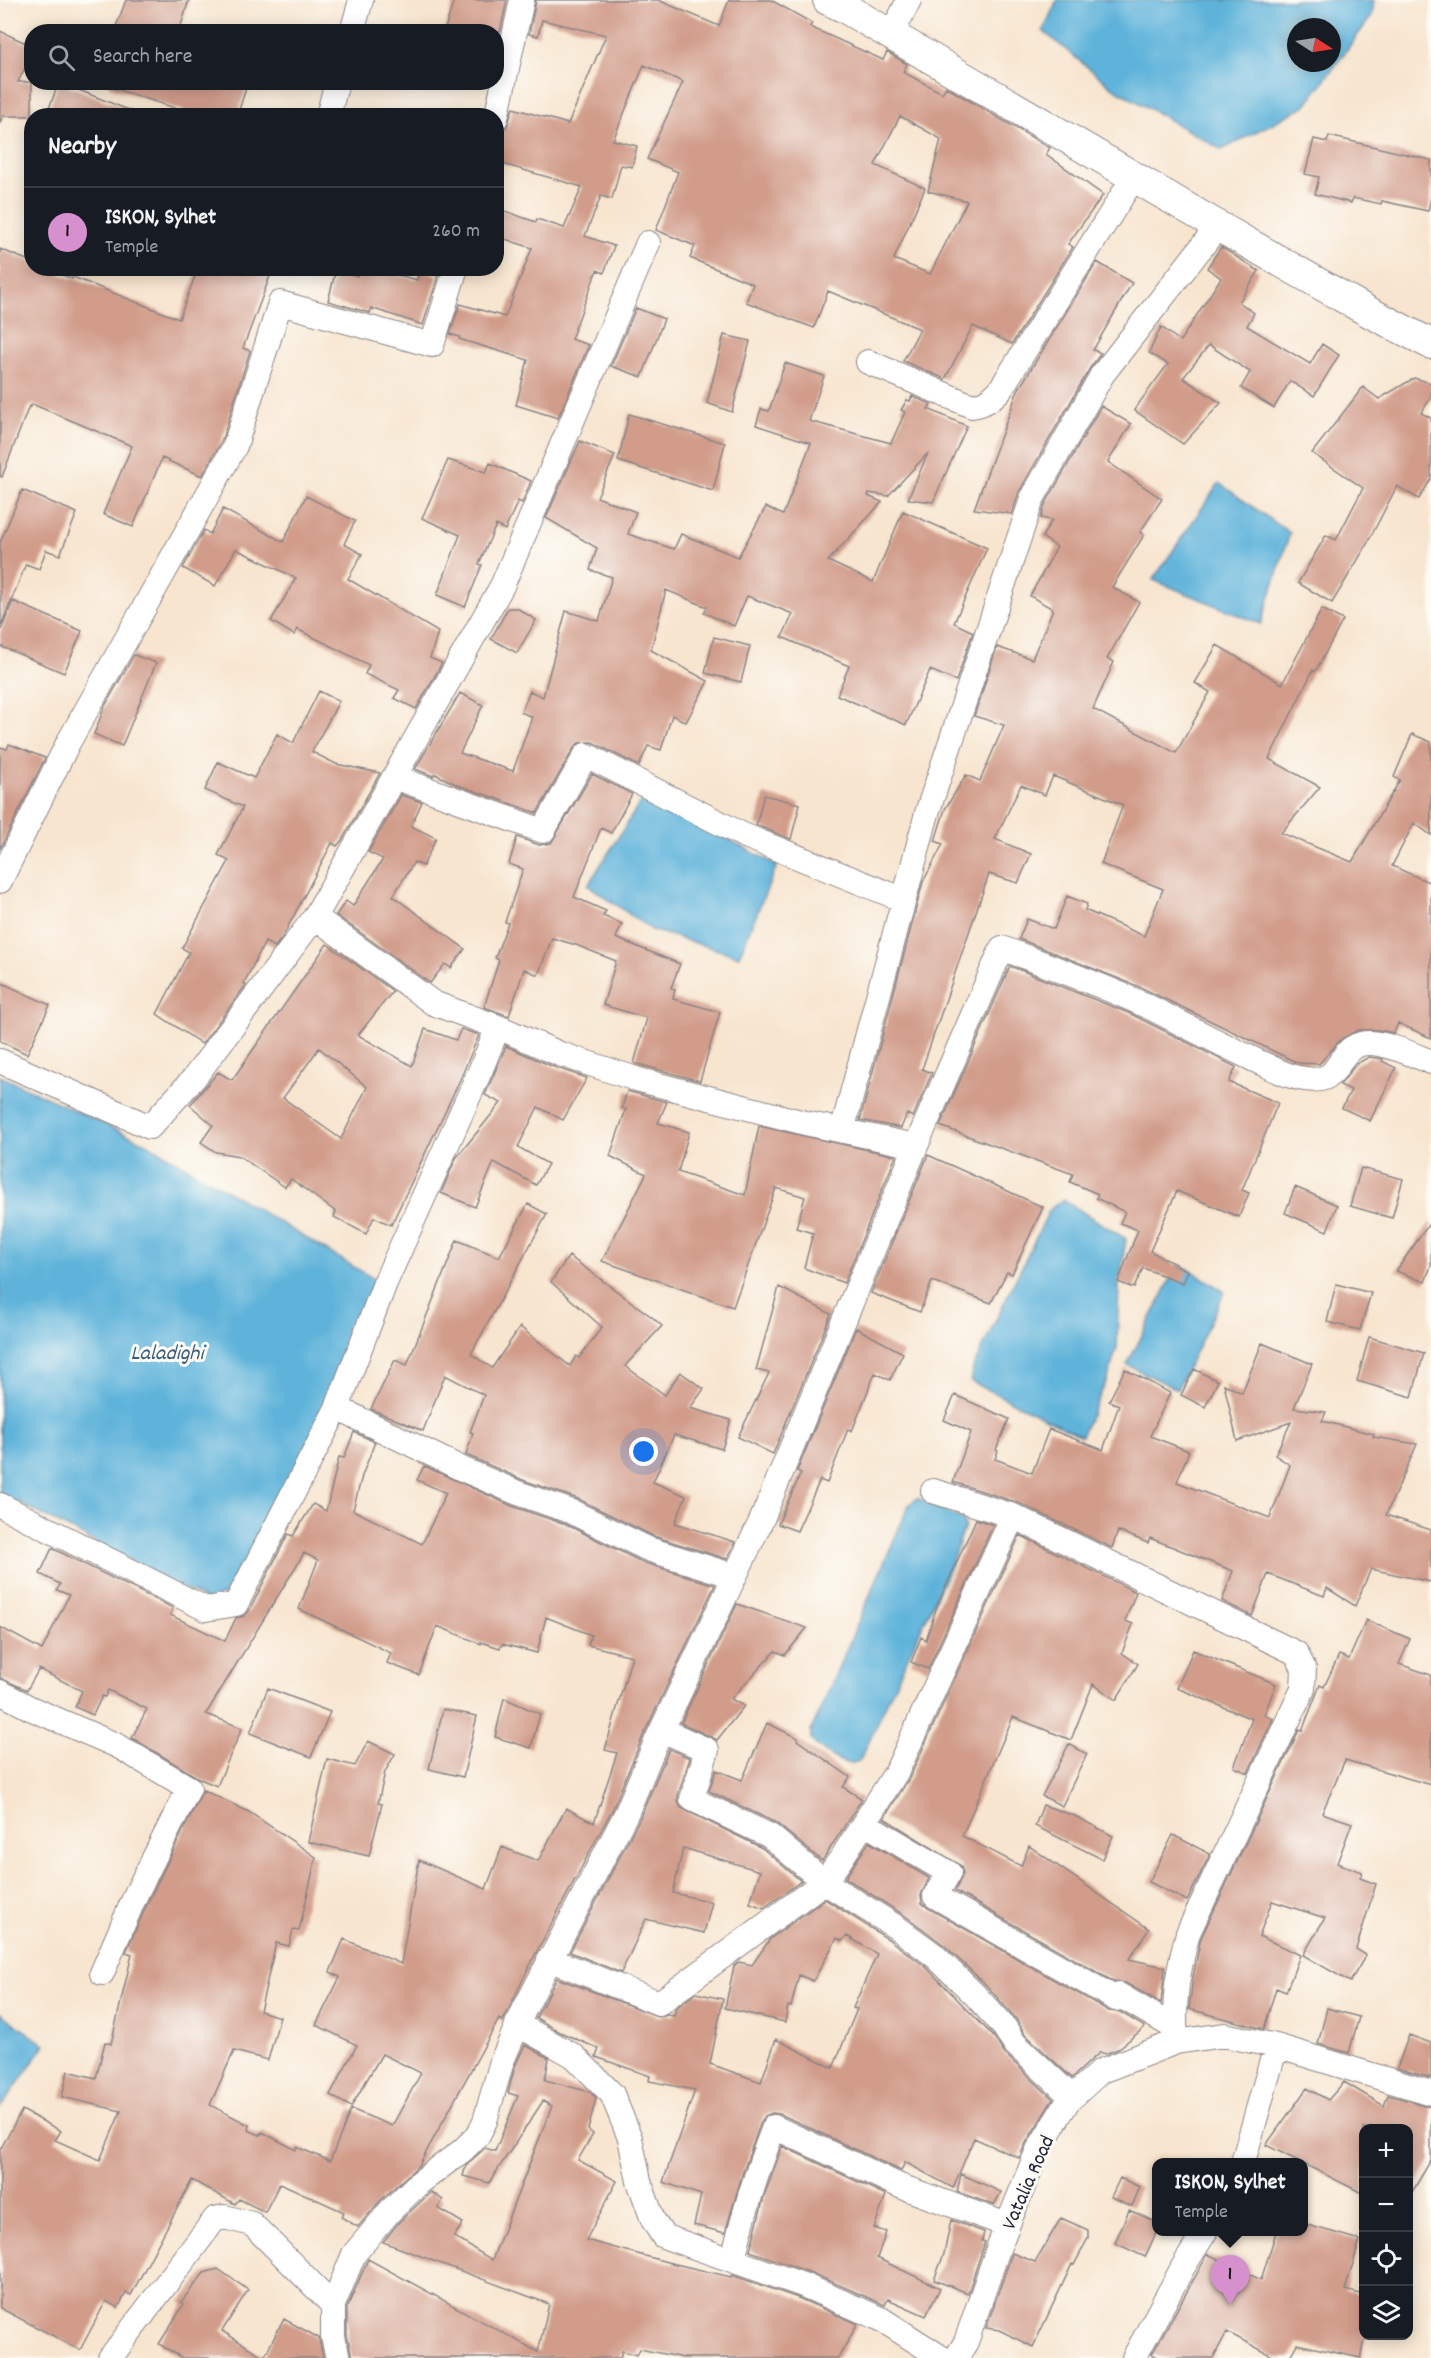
<!DOCTYPE html>
<meta charset="utf-8">
<style>
:root{--surface:#171b24;--page:#242831;--text:#f1f3f6;--muted:#9ea1a6;--line:#363941;--accent:#d690ce}
body{margin:0;font-family:Dekko,sans-serif;background:var(--page);color:var(--text)}
.controls{position:absolute;right:18px;bottom:18px;display:grid;overflow:hidden;border-radius:12px;box-shadow:0 3px 15px #0003}
.controls button{width:54px;height:54px;display:grid;place-items:center;padding:0;border:0;border-bottom:2px solid var(--line);background:var(--surface);color:var(--text);font:30px sans-serif}
.compass{position:absolute;left:1287px;top:18px;width:54px;height:54px;border-radius:50%;background:var(--surface);box-shadow:0 3px 15px #0003;rotate:102deg}
.you{position:absolute;left:644px;top:1452px;width:21px;height:21px;margin:-15px;border:4px solid #fff;border-radius:50%;background:#1a73e8;box-shadow:0 0 0 9px #1a73e833}
.badge{display:grid;place-items:center;width:39px;height:39px;border-radius:50%;background:var(--accent);color:#111;font-size:20px;font-weight:700}
.pin{position:absolute;translate:-50% -50px;filter:drop-shadow(0 2px 3px #0008)}
.pin::after{content:'';position:absolute;top:32px;width:21px;height:18px;background:inherit;clip-path:polygon(0 0,100% 0,50% 100%)}
.popup{position:absolute;left:1152px;top:2158px;width:156px;height:78px;box-sizing:border-box;display:grid;place-content:center;border-radius:12px;background:var(--surface);filter:drop-shadow(0 2px 4px #0005);font-size:20px;white-space:nowrap;color:var(--muted)}
.popup b{font-size:22px;color:var(--text)}
.popup::after{content:'';position:absolute;left:50%;top:100%;margin-left:-12px;border:12px solid transparent;border-top-color:var(--surface)}
.list{margin:0;padding:0;list-style:none}
h2{display:flex;justify-content:space-between;align-items:center;height:78px;margin:0;padding:0 24px;font-size:26px}
h2 small{font-size:20px;font-weight:400;color:var(--muted)}
.list li{display:grid;grid-template-columns:39px 1fr auto;gap:18px;align-items:center;box-sizing:border-box;height:90px;padding:0 24px;border-top:2px solid var(--line)}
.list b{display:block;font-size:22px;white-space:nowrap}
.list p{margin:0;font-size:20px;white-space:nowrap;color:var(--muted)}
.list em{font-size:20px;font-style:normal;color:var(--muted)}
.icon{flex:none;width:33px;height:33px;fill:none;stroke:currentColor;stroke-width:2;stroke-linecap:round;stroke-linejoin:round}
.map{position:relative;flex:none;width:1431px;height:2358px;overflow:hidden}
.search{position:absolute;background:var(--surface);box-shadow:0 3px 15px #0003;left:24px;top:24px;width:480px;height:66px;display:flex;align-items:center;gap:15px;box-sizing:border-box;padding:0 21px;border-radius:24px;color:var(--muted);font-size:22px}
.panel{position:absolute;background:var(--surface);box-shadow:0 3px 15px #0003;left:24px;top:108px;width:480px;height:168px;border-radius:24px}
.map>svg:first-child{display:block}
</style>
<div class="map">
<svg width="1431" height="2358" viewBox="0 0 1431 2358">
<rect width="100%" height="100%" fill="#fdfcf7"/>
<filter id="ink" filterUnits="userSpaceOnUse"><feTurbulence type="fractalNoise" baseFrequency=".0167" numOctaves="2"/><feDisplacementMap in="SourceGraphic" scale="12" xChannelSelector="R" yChannelSelector="G"/><feConvolveMatrix kernelMatrix="1 2 1 2 8 2 1 2 1" color-interpolation-filters="sRGB"/></filter>
<filter id="wash" filterUnits="userSpaceOnUse"><feTurbulence type="fractalNoise" baseFrequency=".008" numOctaves="4" result="noise"/><feDisplacementMap in="SourceGraphic" scale="24" xChannelSelector="R" yChannelSelector="G"/><feGaussianBlur stdDeviation="1.35" result="paint"/><feColorMatrix in="noise" values="0 0 0 0 0 0 0 0 0 0 0 0 0 0 0 0 0 1.4 0 .05"/><feComposite in="paint" operator="in"/></filter>
<g filter="url(#wash)">
<rect width="100%" height="100%" fill="#f7e5cf"/>
<path fill="#5eb3da" stroke="#406a8a" stroke-width="1.5" fill-rule="evenodd" d="M1057,0H1374L1372,16L1305,106L1222,150L1113,88L1043,31ZM1296,27H1332V63H1296Z
M1219,483L1290,533L1261,624L1153,580Z
M645,795L777,865L739,956L652,930L588,885Z
M0,1076L150,1145L376,1280L326,1408L231,1593L206,1600L0,1493Z
M1063,1200L1126,1239L1119,1284L1117,1347L1108,1378L1081,1436L970,1381L974,1365L1049,1211L1057,1203Z
M1178,1265L1192,1271L1225,1292L1177,1389L1127,1365Z
M917,1498L964,1520L965,1527L948,1571L860,1760C846,1771 822,1751 811,1740V1731L909,1505Z
M0,2013L45,2045L0,2109Z"/>
<g id="blocks">
<path fill="#d19c8a" fill-rule="evenodd" d="M126,0H189L179,32H114Z
M454,0H507L500,32H444Z
M536,0H658L719,26L729,0H771L812,23L810,27L883,60L887,52L907,64L903,72L942,93L946,87L1050,148L1046,154L1103,195L1068,244L1073,247L1012,344L973,326L945,379L903,361L920,329L828,291L814,328L746,302L753,284L690,258L695,246L656,230L678,172L647,159L683,82L644,65L613,140L637,146L632,167L621,165L612,199L601,196L585,236L614,246L604,273L597,270L571,339L589,345L588,347L558,418L516,405L528,360L459,339L460,337L450,334L460,304L505,317L532,248L496,236V208L536,222L537,219L564,228L582,187L496,162V132L507,127L513,108L568,124L606,35L542,20L538,36L529,34ZM900,116L941,139L928,191L967,201L930,274L894,259L925,188L875,165Z
M0,31L32,46V53L18,82H32V116H3L0,123Z
M59,82L141,115V116H46Z
M110,82H248L237,116H200L109,87Z
M1329,136L1431,160V197L1428,211L1382,201L1381,204L1353,198L1351,203L1315,194L1319,177L1305,174L1314,139L1327,142Z
M1221,247L1259,271L1239,302L1254,313L1247,326L1310,364L1322,344L1339,355L1314,396L1290,381L1274,408L1241,388L1250,372L1209,345L1183,378L1221,403L1183,444L1134,410L1168,364L1149,353L1161,327L1180,341L1221,278L1207,268Z
M0,249L32,262V268H46L72,279L73,277L179,319L198,268H273L243,348L250,351L222,440L202,476L162,458L133,527L103,514L132,446L32,404L31,407L29,406L2,477L0,476Z
M1097,262L1132,283L1093,350L1101,353L1090,368L1019,492L1012,514L974,509L1018,390Z
M359,268H372L417,280L420,270L438,276L423,325L371,308L370,313L328,301L336,270L357,276Z
M636,308L664,319L642,377L611,366Z
M724,335L750,341L732,412L707,403Z
M785,363L824,376L809,421L891,443L905,412L901,410L907,400L910,401L912,396L931,404L928,409L967,426L933,502L908,499L928,453L888,496L869,493L868,496L882,502L828,561L873,582L903,511L987,548L954,623L973,632L956,681L930,670L906,725L837,695L849,666L782,637L793,614L747,596L734,626L704,613L707,607L666,590L651,650L708,681L686,722L672,715L661,750L648,746L639,766L592,742L579,743L574,748L537,813L458,785L435,774L433,776L415,769L460,693L483,705L460,753L513,771L532,717L521,712L530,691L543,697L566,611L599,621L612,577L590,570L597,548L546,518L580,441L615,455L597,497L636,512L628,534L674,549L681,534L738,557L766,507L783,515L811,443L756,425L761,409L769,411Z
M1414,378L1431,383V398L1421,413L1431,418V479L1419,499L1397,486L1365,548L1332,603L1298,583L1326,535L1336,540L1363,488L1312,453L1363,387L1379,399Z
M1101,406L1131,424L1108,462L1162,499L1140,532L1144,535L1112,587L1139,602L1107,659L1114,662L1093,709L1176,753L1210,692L1195,683L1217,645L1282,684L1322,609L1343,620L1315,672L1313,670L1269,759L1320,787L1281,833L1352,862L1400,780L1394,777L1412,734L1431,742V835L1414,823L1392,866L1431,883V1038L1398,1023L1394,1033L1378,1030H1359L1342,1038L1319,1064L1298,1063L1142,988L1019,939L1027,919L1054,929L1067,896L1087,904L1085,910L1144,936L1163,889L1101,864L1123,805L1053,776L1045,795L1021,785L995,839L1031,854L1018,883L989,874L922,1069L932,1073L913,1117L907,1114L901,1128L860,1120L923,882L943,844L935,841L945,809L966,775L980,781L1004,725L974,716L997,647L1032,659L1053,609L1030,596L1057,547L1042,537L1052,520L1041,518L1045,505Z
M629,414L725,443L713,491L618,461Z
M448,460L486,472L490,463L531,481L522,503L518,501L505,530L496,525L479,564L482,565L465,607L437,595L460,535L422,518Z
M22,490L77,513L60,555L46,550L39,569L26,564L1,626L0,543Z
M306,496L355,521L344,544L362,554L348,579L438,632L430,658L442,663L416,709L394,698L399,690L365,674L369,665L297,629L294,635L271,621L296,578L236,549L215,586L183,568L204,530L210,534L223,509L283,542Z
M13,601L82,631L64,673L0,646V632Z
M508,608H517L536,620L517,653L491,639Z
M714,637L750,646L741,682L705,673Z
M134,655L156,663L122,746L94,734L105,706Z
M319,691L339,701L312,752L336,764L380,773L342,840L337,846L332,843L282,938L275,947L265,942L244,983L246,985L202,1044L157,1014L189,952L182,948L229,861L218,855L243,807L205,790L218,762L254,778L277,734L293,743Z
M9,744L45,758L0,849V747L7,749Z
M592,774L632,794L611,833L601,828L574,897L606,911L603,916L622,924L616,938L680,964L671,988L675,990L673,999L720,1012L700,1081L634,1063L647,1018L603,1005L616,961L576,945L552,938L538,975L524,969L509,1016L484,1007L499,960L495,958L508,923L505,922L523,869L509,864L517,837L539,845L551,843Z
M401,795L422,802L411,826L436,838L423,866L414,862L393,896L465,949L451,968L445,964L430,983L336,915L346,901L353,906L383,859L368,852Z
M764,795L800,804L791,839L756,825Z
M327,944L393,991L358,1035L412,1066L425,1029L456,1040L461,1029L479,1035L459,1082L391,1225L374,1217L366,1234L334,1217L336,1212L291,1179L285,1187L239,1156L216,1152L201,1142L213,1125L190,1105L218,1072L232,1080ZM319,1048L367,1087L341,1139L283,1098Z
M1010,966L1131,1014L1236,1067L1229,1082L1278,1103L1242,1190L1249,1193L1239,1217L1177,1191L1150,1251L1188,1271L1183,1283L1143,1268L1134,1288L1118,1282L1138,1230L1120,1223L1125,1212L1096,1198L1098,1194L1070,1182L1073,1174L940,1126Z
M0,982L50,1005L27,1054L0,1041Z
M506,1046L554,1067L587,1078L563,1120L538,1107L518,1147L548,1164L536,1185L494,1162L475,1207L441,1193L456,1158L501,1103L485,1095Z
M1369,1057L1383,1059L1382,1061L1396,1068L1370,1121L1342,1108L1351,1090L1340,1085L1356,1064Z
M627,1091L667,1102L658,1123L689,1132L678,1172L745,1195L759,1126L896,1156L844,1283L804,1268L813,1233L796,1228L805,1197L776,1188L733,1307L602,1261L646,1174L610,1156L626,1109L622,1108Z
M928,1155L1043,1207L1012,1274L1007,1272L991,1303L932,1281L920,1312L871,1293Z
M1361,1168L1403,1179L1392,1218L1350,1206Z
M1295,1187L1337,1205L1327,1231L1285,1213Z
M528,1204L547,1214L471,1354L492,1368L520,1327L570,1366L576,1356L579,1358L602,1327L551,1282L569,1256L652,1317L662,1326L625,1366L665,1395L680,1372L704,1389L690,1408L731,1420L722,1449L674,1435L653,1482L686,1496L675,1523L735,1542L727,1559L653,1536L578,1499L523,1480L466,1455L473,1433L470,1432L484,1395L445,1375L423,1431L371,1409L395,1360L407,1365L457,1240L499,1257Z
M1431,1221V1266L1425,1282L1396,1271Z
M1336,1284L1371,1293L1360,1330L1327,1322Z
M779,1287L831,1314L773,1454L738,1437L769,1373L756,1370Z
M856,1328L903,1353L890,1380L875,1373L852,1431L848,1429L827,1483L820,1480L797,1531L778,1524L801,1473L797,1471Z
M1369,1337L1424,1353L1412,1397L1357,1381Z
M1262,1343L1312,1364L1294,1408L1326,1412L1322,1421L1374,1434L1373,1437L1417,1444L1386,1515L1431,1530V1582L1371,1569L1355,1606L1327,1588L1324,1596L1268,1574L1252,1616L1222,1601L1233,1571L1150,1538L1148,1543L1118,1531L1112,1548L1019,1503L953,1482L971,1432L944,1420L955,1395L1009,1419L996,1450L998,1451L995,1459L1032,1473L1049,1429L1103,1450L1119,1405L1109,1401L1125,1369L1170,1393L1150,1436L1189,1451L1177,1482L1270,1518L1290,1465L1275,1455L1291,1422L1237,1441L1224,1384L1242,1393Z
M1194,1369L1218,1381L1205,1407L1181,1395Z
M354,1432L375,1442L362,1476L353,1510L422,1544L446,1493L417,1480L424,1466L512,1506L567,1525L642,1562L715,1585L643,1736L613,1808L536,1953L503,2021L499,2019L419,2165L380,2201L358,2227L341,2217L344,2212L280,2183L265,2212L239,2199L235,2204L192,2180L131,2295L126,2293L118,2308L106,2301L80,2350L0,2308V2150L22,2110L61,2131L55,2140L100,2160L121,2111L62,2097L68,2071L96,2078L105,2042L111,2044L132,1954L126,1952L149,1900L203,1790L249,1812L316,1857L299,1931L293,1930L289,1946L276,1943L260,2011L280,2017L268,2060L234,2051L210,2105L249,2125L248,2130L260,2135L262,2132L296,2150L297,2147L330,2161L351,2109L392,2126L421,2073L382,2054L351,2107L330,2095L357,2045L316,2025L340,1977L330,1972L344,1939L401,1964L419,1860L486,1889L502,1847L538,1861L566,1808L594,1823L617,1753L605,1750L632,1656L588,1645L591,1635L546,1617L537,1653L502,1644L500,1648L481,1642V1644L437,1626L419,1675L387,1663L391,1653L299,1609L318,1560L304,1553L206,1714L242,1728L217,1786L200,1779L132,1738L147,1709L108,1690L105,1697L102,1696L93,1715L75,1707L82,1691L39,1669L27,1690L0,1678V1627L42,1650L69,1595L57,1590L60,1584L40,1574L52,1548L173,1608L170,1615L225,1641L236,1618L244,1616L249,1611L288,1534L293,1536L313,1504L326,1511L339,1457L344,1458Z
M976,1519L993,1525L928,1669L911,1662L921,1637L926,1640L937,1606Z
M1020,1535L1136,1592L1125,1621L1133,1624L1122,1653L1138,1664L1116,1700L1093,1684L1071,1740L1013,1717L962,1836L1021,1866L1029,1846L1149,1929L1129,1959L1165,1967L1161,2003L1126,1983L1114,1982L955,1891L963,1874L961,1866L884,1818L910,1777Z
M737,1604L807,1628L785,1655L775,1651L731,1699L744,1706L717,1740L681,1723Z
M1366,1620L1410,1639L1399,1664L1431,1675V1785L1345,1760L1322,1813L1352,1823L1337,1863L1362,1872L1360,1878L1376,1884L1356,1949L1366,1955L1350,1982L1303,1955L1325,1918L1272,1901L1259,1936L1300,1955L1286,1992L1276,1988L1264,2029L1189,2009L1193,1977L1201,1938L1299,1730L1302,1731L1320,1685L1324,1687L1339,1655L1349,1659Z
M1193,1650L1276,1684L1264,1715L1273,1719L1248,1773L1234,1767L1252,1719L1177,1688Z
M268,1688L330,1712L311,1757L250,1733Z
M504,1698L540,1714L531,1748L495,1737Z
M443,1709L477,1716L463,1777L429,1769Z
M767,1723L798,1738L797,1740L850,1777L843,1787L862,1799L822,1861L776,1823L709,1791L716,1770L742,1780Z
M368,1741L395,1754L385,1772L378,1803L382,1804L369,1856L308,1842L327,1759L355,1766Z
M1069,1744L1087,1754L1062,1806L1042,1796Z
M669,1749L690,1758L678,1795V1802L681,1808L762,1848L801,1881L764,1908L750,1903L760,1871L683,1848L673,1893L712,1902L704,1933L646,1919L621,1973L570,1952L639,1820Z
M1043,1805L1075,1816L1113,1836L1102,1859L1035,1826Z
M1173,1835L1210,1854L1187,1901L1149,1882Z
M869,1842L929,1878L921,1895L922,1903L928,1908L1109,2011L1120,2012L1145,2027L1118,2049L1105,2054L1100,2052L1072,2078L1025,2034L1016,2019L986,1985L944,1945L904,1915L845,1878Z
M825,1899L888,1939L925,1966L994,2037L1004,2053L1053,2099L1026,2143L1019,2158L974,2138L953,2188L905,2162L901,2171L780,2114L772,2113L765,2116L761,2122L743,2172L725,2233L694,2225L701,2195L663,2182L695,2090L649,2081L650,2076L596,2057L599,2049L560,2032L536,2018L557,1978L660,2017L667,2014L674,2016L676,2008L696,1993L723,1999L710,2064L761,2082L776,2039L833,2068L857,2009L853,2008L877,1954L847,1936L842,1941L837,1938L813,1981L799,1975L791,2007L788,2006L785,2022L725,2008L734,1966L739,1962L752,1965L770,1939Z
M1327,2008L1359,2017L1349,2053L1318,2044Z
M1409,2035L1431,2043V2078L1397,2068Z
M525,2045L549,2058L545,2080L590,2092L596,2098L588,2130L593,2134L578,2160L617,2181L586,2240L667,2262L731,2277L732,2275L798,2298L858,2324L838,2358H683L640,2349L637,2355L622,2351L620,2358H352L347,2335V2308L368,2259L538,2352L549,2304L383,2242L400,2221L431,2192L443,2200L438,2208L463,2223L454,2237L492,2260L552,2106L543,2101L489,2183L463,2176L466,2165L485,2148L495,2151L518,2096L508,2093L515,2066Z
M1344,2082L1384,2106L1388,2095L1431,2107V2160L1408,2199V2128H1364V2194L1266,2145L1307,2088L1328,2100Z
M782,2146L886,2195L874,2228L886,2232L877,2258L940,2288L926,2316L888,2299L885,2305L809,2272L750,2251L764,2197Z
M961,2174L1001,2192L994,2205L957,2192Z
M1120,2178L1140,2187L1132,2206L1111,2197Z
M1129,2210L1156,2222V2233L1145,2257L1115,2243Z
M1061,2218L1088,2230V2238L1074,2265L1072,2264L1033,2347L999,2330L986,2328L1012,2253L1035,2262Z
M951,2220L984,2232L982,2241L985,2242L968,2293L934,2280L944,2254Z
M1304,2224L1360,2240L1345,2290L1364,2295V2336H1366L1361,2358L1297,2344L1289,2358H1276L1227,2332L1213,2358H1159L1152,2354L1208,2254L1261,2280L1276,2232H1304Z
M218,2269L248,2290L222,2331L264,2357L284,2319L319,2338L323,2358H182L159,2344L184,2304L181,2302L204,2273Z"/>
</g>
</g>
<g filter="url(#ink)">
<use href="#blocks" fill-opacity="0" stroke="#8c8485" stroke-width="1.5"/>
<g fill="none" stroke-linecap="round" stroke-linejoin="round">
<g stroke="#8c8485" stroke-width="26">
<path id="minor" d="M352,32L361,0
M891,35L909,0
M328,116L337,82
M496,118L522,0
M868,362L972,406C985,404 991,399 1000,390L1134,177
M394,777L543,831L586,755L743,835L904,900
M0,881L68,743L235,446L280,303L432,345L456,268
M315,917L433,1003L498,1027L560,1054L636,1079L805,1123L916,1146
M0,1061L150,1127L194,1078L315,917L502,586L648,243
M842,1131L927,813L1032,499L1102,375L1218,226
M337,1408L462,1469L518,1493L572,1512L648,1549L734,1576
M933,1491L1013,1516L1296,1653L1304,1669L1303,1689L1188,1933C1177,1975 1173,1998 1176,2042
M0,1505L206,1609L236,1604L337,1408L385,1283L481,1069L498,1027
M0,1692L30,1708L118,1746L189,1788L136,1894L102,1973
M662,1730L707,1750L692,1799L770,1836L824,1882L896,1927L934,1955L975,1995L1005,2028L1014,2043L1072,2097
M864,1823L949,1873L935,1896L1116,1999L1119,1995L1175,2028
M549,1959L659,2003L824,1882L841,1859L897,1771L1013,1516
M517,2024L574,2056L612,2094L630,2138L639,2181L653,2220L663,2236L803,2285L881,2319L942,2358
M1243,2162L1276,2046
M733,2260C743,2214 757,2171 774,2127L900,2186L1007,2225
M110,2358L215,2219L224,2217L252,2224L333,2305
M338,2358L333,2337V2305L354,2254L390,2211L419,2183L463,2150L478,2135L485,2121L502,2061L524,2010L626,1814L656,1742L762,1519L916,1146L1002,948C1053,968 1106,986 1155,1010C1190,1028 1225,1046 1261,1063C1273,1068 1286,1076 1299,1078C1345,1088 1332,1052 1361,1044C1379,1039 1414,1055 1431,1062
M956,2358L966,2342L999,2246L1038,2150L1068,2101L1101,2071L1176,2042L1224,2035L1276,2046L1431,2093
M1134,2358L1183,2267L1205,2232"/>
</g>
<g stroke="#8c8485" stroke-width="32">
<path id="tertiary" d="M828,0L845,8L1218,226L1369,312L1431,344"/>
</g>
<use href="#minor" stroke="#fff" stroke-width="24"/>
<use href="#tertiary" stroke="#fff" stroke-width="30"/>
</g>
</g>
<g text-anchor="middle" stroke-width="6" stroke-linejoin="round" paint-order="stroke">
<g font-size="21" fill="#22223b" stroke="#fdfcf7">
<text transform="translate(1027 2182) rotate(-66)" y="7">Vatalia Road</text>
</g>
<g font-size="22" font-style="italic" fill="#3a5c7b" stroke="#fdfcf7">
<text x="167" y="1359">Laladighi</text>
</g>
</g>
</svg>
<div class="controls">
<button>+</button>
<button>−</button>
<button><svg class="icon" aria-label="locate" viewBox="0 0 24 24"><circle cx="12" cy="12" r="6"/><path d="M12 2v4M12 18v4M2 12h4M18 12h4"/></svg></button>
<button><svg class="icon" aria-label="layers" viewBox="0 0 24 24"><path d="M12 4l9 5-9 5-9-5zM3 14l9 5 9-5"/></svg></button>
</div>
<svg class="compass" viewBox="-18 -18 36 36"><path d="M0-13l5 13h-10z" fill="#e53935"/><path d="M0 13l5-13h-10z" fill="#9ea1a6"/></svg>
<div class="you"></div>
<div class="pin badge" style="left:1230px;top:2305px">1</div>
<div class="popup"><b>ISKON, Sylhet</b>Temple</div>
<div class="search"><svg class="icon" aria-label="search" viewBox="0 0 24 24"><circle cx="10" cy="10" r="6"/><path d="M15 15l6 6"/></svg>Search here</div>
<section class="panel">
<h2>Nearby<small></small></h2>
<ul class="list">
<li><span class="badge">1</span><div><b>ISKON, Sylhet</b><p>Temple</p></div><em>260 m</em></li>
</ul>
</section>
</div>
